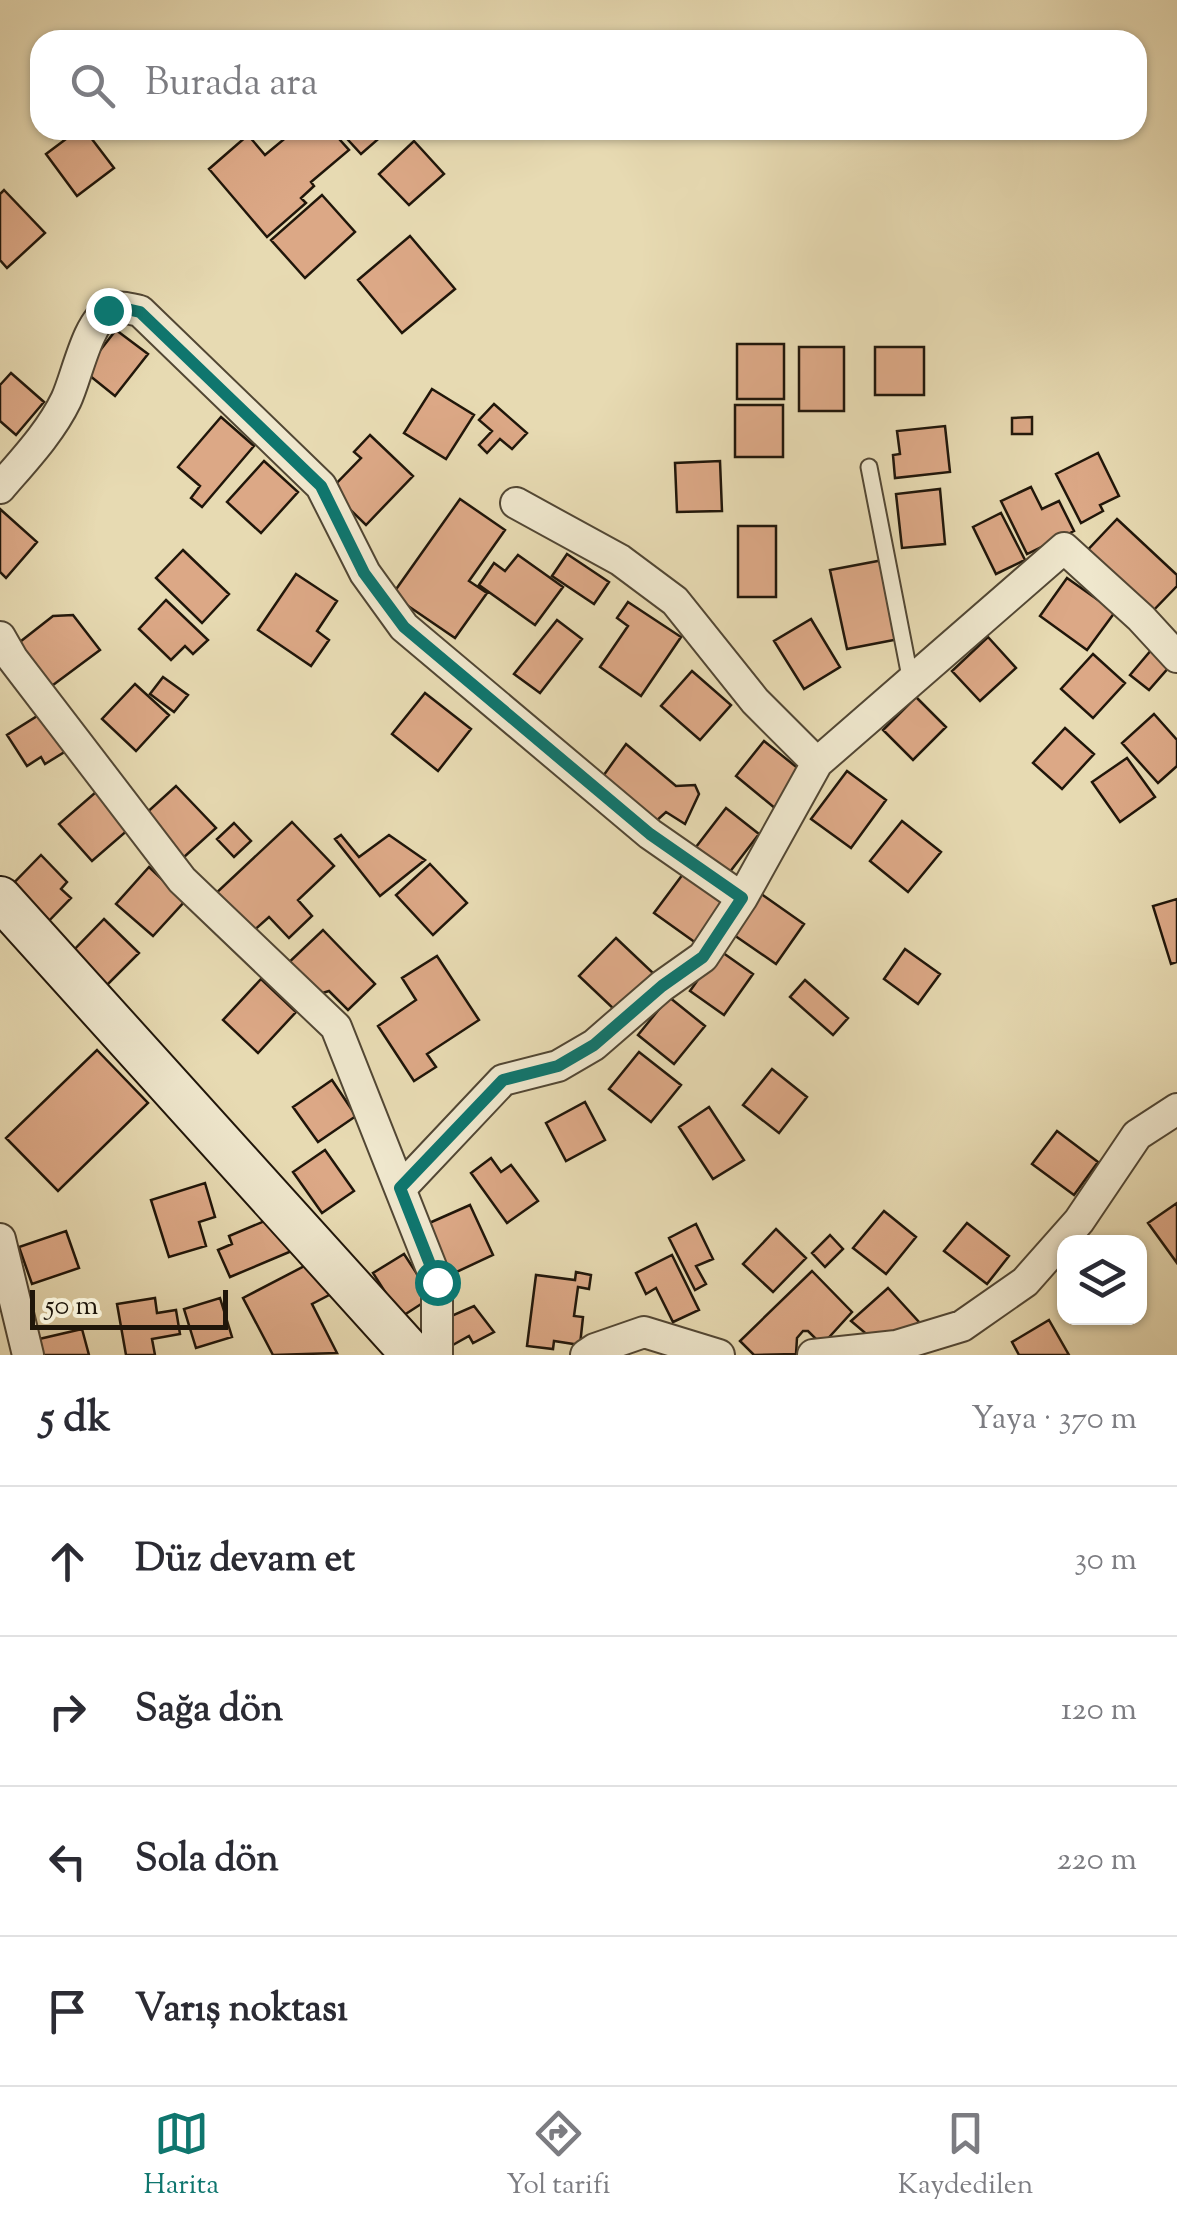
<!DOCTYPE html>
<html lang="tr">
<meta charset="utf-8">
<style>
:root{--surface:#fff;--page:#f7f7f7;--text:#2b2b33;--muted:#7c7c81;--line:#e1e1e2;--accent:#0f766e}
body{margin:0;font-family:"Sorts Mill Goudy",serif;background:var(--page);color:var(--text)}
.controls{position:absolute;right:30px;bottom:30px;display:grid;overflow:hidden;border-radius:20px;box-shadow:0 2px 8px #0004}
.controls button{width:90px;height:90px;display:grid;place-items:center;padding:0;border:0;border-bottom:2px solid var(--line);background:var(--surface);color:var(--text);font:50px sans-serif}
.scale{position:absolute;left:30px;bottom:25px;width:198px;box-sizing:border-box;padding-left:10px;border:5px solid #20160a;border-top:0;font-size:28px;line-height:35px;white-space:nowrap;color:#20160a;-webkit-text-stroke:8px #efe7cd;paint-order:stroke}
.stop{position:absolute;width:30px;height:30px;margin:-22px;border:8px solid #0f766e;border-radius:50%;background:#fff}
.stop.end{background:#0f766e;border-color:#fff;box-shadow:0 2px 10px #0008}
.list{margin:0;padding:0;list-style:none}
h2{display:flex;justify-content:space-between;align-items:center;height:130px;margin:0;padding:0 40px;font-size:42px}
h2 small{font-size:32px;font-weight:400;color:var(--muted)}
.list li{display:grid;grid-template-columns:65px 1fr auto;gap:30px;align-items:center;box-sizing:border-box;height:150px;padding:0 40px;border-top:2px solid var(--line)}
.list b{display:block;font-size:38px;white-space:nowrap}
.list em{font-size:32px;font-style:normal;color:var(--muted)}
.icon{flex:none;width:55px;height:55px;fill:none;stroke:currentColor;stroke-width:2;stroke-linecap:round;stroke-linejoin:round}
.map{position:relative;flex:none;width:1177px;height:1355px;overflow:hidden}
.search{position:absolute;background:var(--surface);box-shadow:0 2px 8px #0004;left:30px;right:30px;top:30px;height:110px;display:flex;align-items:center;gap:25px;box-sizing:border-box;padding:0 35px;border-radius:30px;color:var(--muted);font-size:38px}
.sheet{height:730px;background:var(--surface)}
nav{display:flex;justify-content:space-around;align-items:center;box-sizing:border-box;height:140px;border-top:2px solid var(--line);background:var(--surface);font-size:28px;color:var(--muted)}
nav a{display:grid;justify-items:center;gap:5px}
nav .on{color:var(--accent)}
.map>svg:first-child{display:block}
</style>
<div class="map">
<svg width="1177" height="1355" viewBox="0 0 1177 1355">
<rect width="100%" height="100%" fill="#e7dab2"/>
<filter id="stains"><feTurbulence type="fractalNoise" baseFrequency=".002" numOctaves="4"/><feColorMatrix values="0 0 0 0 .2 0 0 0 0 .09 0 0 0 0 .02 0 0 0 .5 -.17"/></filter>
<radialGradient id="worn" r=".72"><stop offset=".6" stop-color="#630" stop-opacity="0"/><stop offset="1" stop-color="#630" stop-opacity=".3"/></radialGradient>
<path fill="#dca886" stroke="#20160a" stroke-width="2.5" d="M78,130H85L114,168L77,196L46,154Z
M295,130H331L349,150L311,182L314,186L301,198L306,203L267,237L209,169L248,135L265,155Z
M339,130H380L384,134L361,154Z
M414,141L444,174L409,205L379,174Z
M4,190L45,233L7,268L0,260V194Z
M322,195L355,232L305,278L271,240Z
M410,236L455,289L402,333L358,280Z
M116,330L148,354L115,396L84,371Z
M737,344H784V399H737Z
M799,347H844V411H799Z
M875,347H924V395H875Z
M11,373L44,402L16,435L0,421V385Z
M432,389L474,415L446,459L404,433Z
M494,404L527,433L512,449L500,439L487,453L479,445L492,431L479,420Z
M735,405H783V457H735Z
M221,417L254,446L202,507L191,498L200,486L178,467Z
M1032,417V434H1012V418Z
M945,426L950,472L895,478L893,455L900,454L897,431Z
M370,435L413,476L366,525L330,490L361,458L354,452Z
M1098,453L1119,496L1100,505L1103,511L1081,523L1056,474Z
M264,461L298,492L261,533L227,502Z
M720,461L722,511L677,512L675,463Z
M1031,487L1042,509L1059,501L1074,531L1027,554L1001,501Z
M940,489L945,544L902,548L896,494Z
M460,499L505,530L469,581L487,593L455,638L392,595Z
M0,509L37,542L6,578L0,572Z
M1001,513L1025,560L996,574L973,527Z
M1117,519L1177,575V586L1147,617L1082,556Z
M738,526H776V597H738Z
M183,550L229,594L202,623L156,578Z
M567,554L609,582L594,604L552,576Z
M518,555L563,587L535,625L479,585L494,563L505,571Z
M883,560L899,639L847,649L830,570Z
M296,574L337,601L317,631L329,640L311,666L258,630Z
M1067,578L1115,612L1087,650L1040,616Z
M166,600L208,640L193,654L185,646L171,660L139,629Z
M628,602L681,637L641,696L600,667L628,626L617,618Z
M73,615L100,650L49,688L16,645L53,616Z
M811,619L840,667L804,689L774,641Z
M557,620L582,639L540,693L514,674Z
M988,637L1016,668L980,701L952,671Z
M1158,642L1177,658L1149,690L1130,675Z
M1093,654L1125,683L1093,718L1061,689Z
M692,671L731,705L700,740L661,706Z
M163,677L188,695L174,712L150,694Z
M135,684L169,715L136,751L102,719Z
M425,693L471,729L438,771L392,734Z
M916,697L946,727L913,760L883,730Z
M42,713L66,751L45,764L41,757L27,766L7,735Z
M1154,714L1177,740V766L1158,783L1122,743Z
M1065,728L1094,754L1062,789L1033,763Z
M764,741L805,774L776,809L736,776Z
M626,744L676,786L695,785L699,794L685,824L666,812L654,823L601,779Z
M1127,758L1155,797L1120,822L1092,782Z
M847,771L886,800L851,848L811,819Z
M176,786L216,828L183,858L143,816Z
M96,792L129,829L92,861L59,824Z
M726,808L759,834L729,873L696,847Z
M902,821L941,852L908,892L870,861Z
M292,822L334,866L298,900L312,916L289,938L269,917L250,934L213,896Z
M234,823L251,841L234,857L217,839Z
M341,835L359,857L389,835L425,860L380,896L335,839Z
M41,855L67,882L61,889L71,898L42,928L5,892Z
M430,864L467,903L433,935L396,895Z
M149,867L185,901L153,936L116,904Z
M686,870L727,900L696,943L654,913Z
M760,893L804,924L776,964L731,933Z
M1177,899V962L1171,964L1153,906Z
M104,919L139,953L103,989L69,955Z
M323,930L375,984L348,1010L329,991L313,996L284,967Z
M616,938L653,973L617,1012L579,976Z
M905,949L940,974L918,1004L884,979Z
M719,950L753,974L724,1015L690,991Z
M437,956L479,1020L427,1054L436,1067L414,1081L378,1026L416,1000L402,978Z
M261,979L296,1012L258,1053L223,1020Z
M805,980L848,1018L833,1035L790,997Z
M669,997L705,1026L674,1064L638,1035Z
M97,1050L148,1103L58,1191L6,1138Z
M639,1052L681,1085L651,1122L609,1089Z
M772,1069L807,1097L779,1133L743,1105Z
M332,1080L356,1116L318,1142L293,1107Z
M585,1102L605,1140L566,1161L546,1123Z
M709,1107L744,1160L713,1179L679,1127Z
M1057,1131L1098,1162L1074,1195L1032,1164Z
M325,1150L354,1191L322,1213L293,1172Z
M491,1158L501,1172L511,1165L538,1201L507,1223L471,1173Z
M205,1183L215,1217L199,1222L206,1246L169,1257L151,1200Z
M1177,1203V1263L1148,1223Z
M470,1205L493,1255L450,1275L427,1224Z
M884,1211L916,1237L886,1274L853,1248Z
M279,1215L294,1250L230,1277L218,1250L232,1244L229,1236Z
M967,1223L1009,1256L987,1284L944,1251Z
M696,1224L713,1259L696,1266L706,1284L695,1290L669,1238Z
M776,1229L806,1258L773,1292L743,1264Z
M66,1231L79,1268L32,1284L19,1247Z
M830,1235L843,1249L825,1267L812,1253Z
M404,1254L432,1297L401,1317L373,1273Z
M672,1255L699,1310L673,1322L656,1288L646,1294L636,1273Z
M316,1260L333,1293L312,1304L337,1353L273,1355L243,1298Z
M812,1271L852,1312L822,1345L808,1331H803L797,1338L796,1354L754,1355L740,1341Z
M576,1272L591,1275L589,1289L578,1287L574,1316L583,1317L580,1345L554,1341L553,1349L527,1346L536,1275L575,1280Z
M888,1288L929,1333L877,1343L851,1321Z
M155,1298L157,1313L176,1310L180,1334L152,1339L155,1355H126L117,1304Z
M220,1298L232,1337L196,1348L184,1309Z
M474,1306L494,1332L473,1343L469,1336L451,1346L449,1317Z
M1049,1320L1069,1355H1019L1012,1342Z
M82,1329L89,1355H39L35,1340Z"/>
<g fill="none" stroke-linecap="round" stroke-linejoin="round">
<g stroke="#524734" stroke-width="19">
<path id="lane" d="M869,467L911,682"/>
</g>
<g stroke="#524734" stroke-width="34">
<path id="street" d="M0,488C23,461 50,433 66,400C77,377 87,321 110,310C119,305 131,309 140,311L321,486L365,573L404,627L650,834L742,898
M516,503L620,560L675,601L755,701L817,763
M0,637L12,658L182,880L336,1027L437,1282V1355
M401,1188L503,1080L558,1066L594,1045L662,986L703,957L742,898L817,763L1064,548L1141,618L1177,657
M0,1239L28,1355
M586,1355L595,1349L644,1332L719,1355
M813,1355L896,1346L962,1326L1025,1282L1079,1221L1137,1135L1177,1109"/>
</g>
<g stroke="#20160a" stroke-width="46">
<path id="secondary" d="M0,898L413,1355"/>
</g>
<use href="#lane" stroke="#efe7cd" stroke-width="15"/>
<use href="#street" stroke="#efe7cd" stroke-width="30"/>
<use href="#secondary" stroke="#efe7cd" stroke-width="42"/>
</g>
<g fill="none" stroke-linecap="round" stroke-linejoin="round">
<path stroke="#0f766e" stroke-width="12" d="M108,310L122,308L140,312L321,486L364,573L404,627L650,834L742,898L703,957L662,986L594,1045L558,1066L503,1080L400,1188L437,1282"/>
</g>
<rect width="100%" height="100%" filter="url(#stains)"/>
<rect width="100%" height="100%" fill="url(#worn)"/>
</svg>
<div class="controls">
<button><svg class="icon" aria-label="layers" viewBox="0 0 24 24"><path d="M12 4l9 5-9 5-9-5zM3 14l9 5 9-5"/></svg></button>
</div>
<div class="scale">50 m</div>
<div class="stop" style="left:437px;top:1282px"></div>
<div class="stop end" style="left:108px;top:310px"></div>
<div class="search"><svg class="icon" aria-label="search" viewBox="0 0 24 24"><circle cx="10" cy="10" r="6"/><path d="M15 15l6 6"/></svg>Burada ara</div>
</div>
<section class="sheet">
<h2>5 dk<small>Yaya · 370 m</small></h2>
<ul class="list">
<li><svg class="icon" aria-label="ahead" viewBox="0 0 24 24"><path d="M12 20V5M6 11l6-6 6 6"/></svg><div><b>Düz devam et</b></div><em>30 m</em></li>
<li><svg class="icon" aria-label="right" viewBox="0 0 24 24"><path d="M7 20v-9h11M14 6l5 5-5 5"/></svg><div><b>Sağa dön</b></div><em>120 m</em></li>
<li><svg class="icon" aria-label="left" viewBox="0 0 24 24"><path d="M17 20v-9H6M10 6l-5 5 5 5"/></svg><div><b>Sola dön</b></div><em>220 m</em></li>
<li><svg class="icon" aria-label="arrive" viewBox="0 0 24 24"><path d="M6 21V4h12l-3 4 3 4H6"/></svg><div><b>Varış noktası</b></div></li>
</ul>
</section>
<nav>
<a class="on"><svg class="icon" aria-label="map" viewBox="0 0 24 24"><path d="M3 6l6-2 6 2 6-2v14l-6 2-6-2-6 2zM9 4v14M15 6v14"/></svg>Harita</a>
<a><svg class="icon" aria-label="directions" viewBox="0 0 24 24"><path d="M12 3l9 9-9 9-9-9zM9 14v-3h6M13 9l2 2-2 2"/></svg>Yol tarifi</a>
<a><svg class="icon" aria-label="saved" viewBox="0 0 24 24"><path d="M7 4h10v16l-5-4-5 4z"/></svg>Kaydedilen</a>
</nav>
